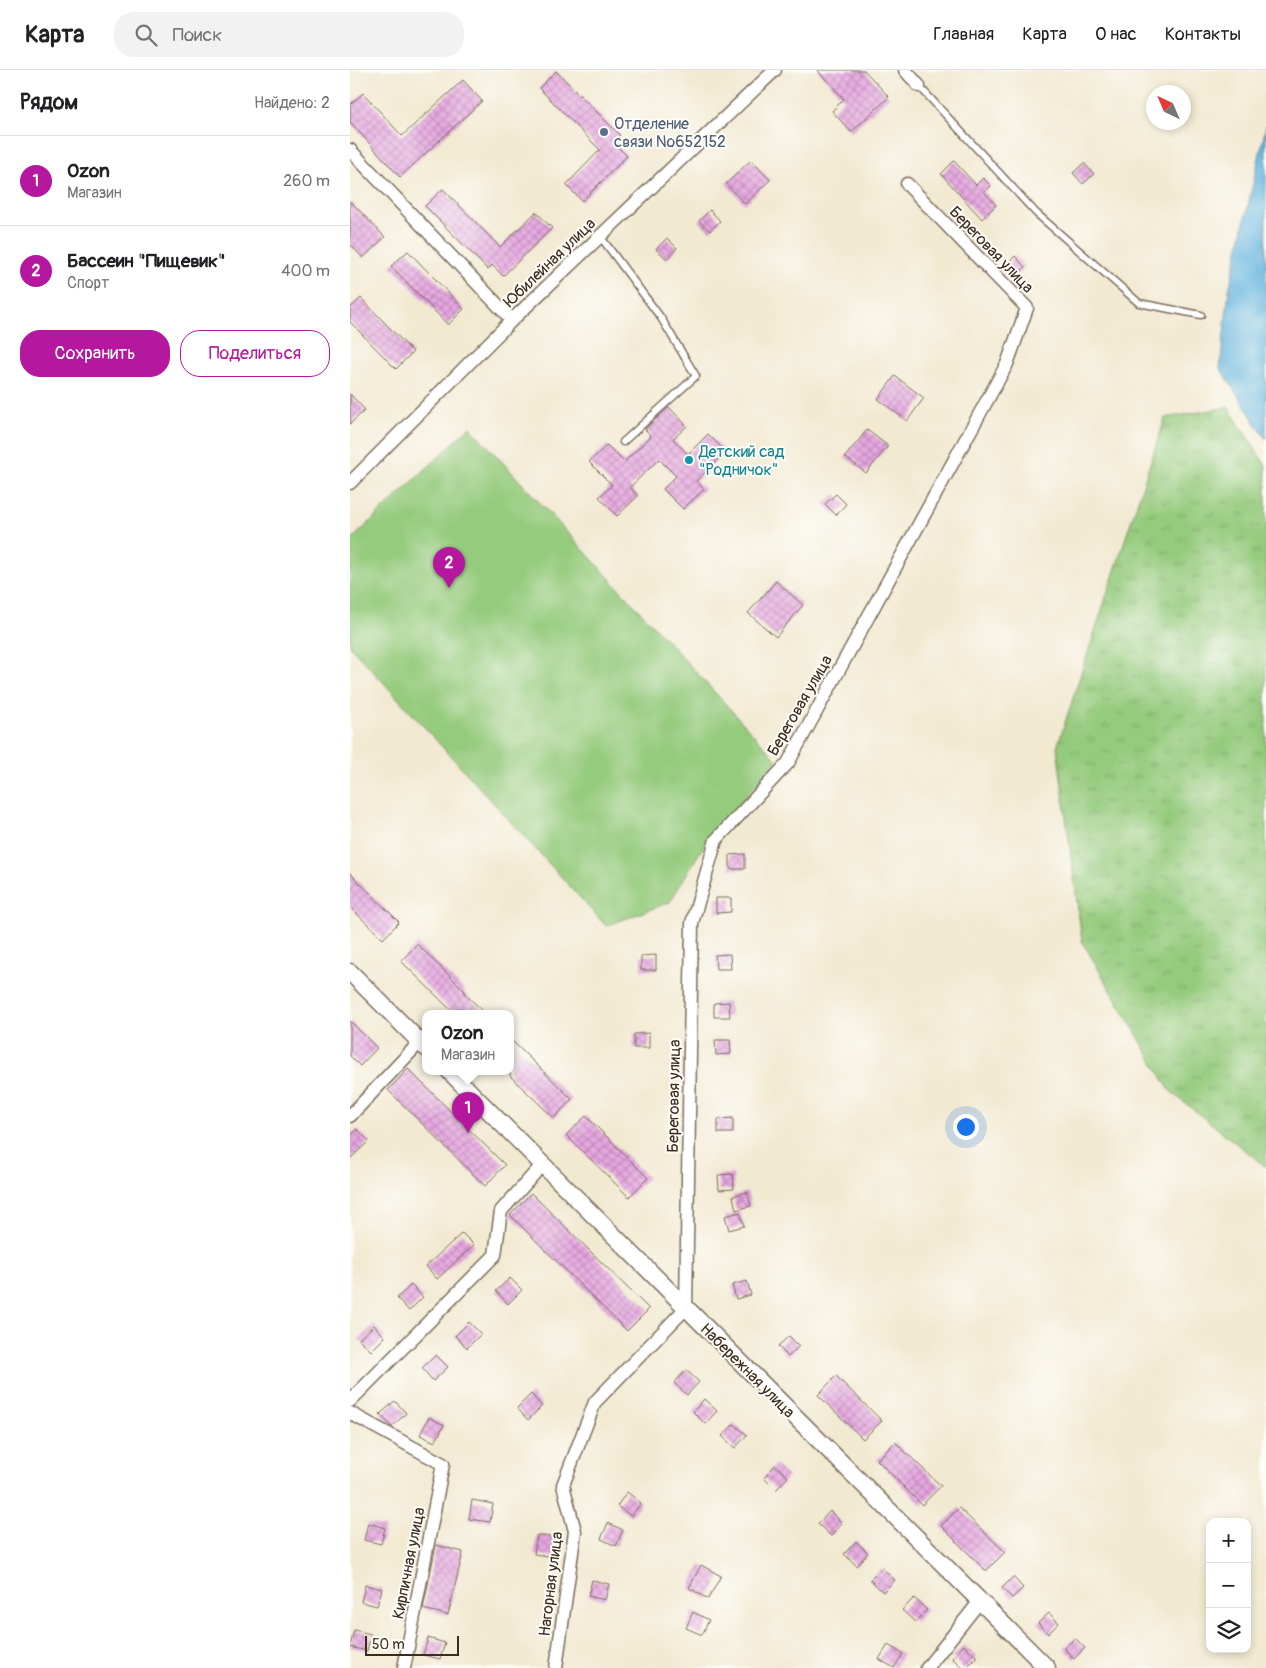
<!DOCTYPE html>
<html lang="ru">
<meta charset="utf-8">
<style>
:root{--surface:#fff;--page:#f2f2f2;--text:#202124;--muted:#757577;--line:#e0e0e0;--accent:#b5179e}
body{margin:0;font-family:Pangolin,sans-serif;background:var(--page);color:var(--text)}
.controls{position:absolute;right:15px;bottom:15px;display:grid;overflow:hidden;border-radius:10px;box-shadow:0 2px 8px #0003}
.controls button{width:45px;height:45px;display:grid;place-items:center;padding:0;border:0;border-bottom:1px solid var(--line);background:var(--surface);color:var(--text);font:25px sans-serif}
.compass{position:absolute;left:796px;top:15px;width:45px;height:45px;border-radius:50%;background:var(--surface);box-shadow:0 2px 8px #0003;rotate:316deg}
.scale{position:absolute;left:15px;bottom:12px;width:94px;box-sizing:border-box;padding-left:5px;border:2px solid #3b2a1e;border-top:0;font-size:14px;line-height:18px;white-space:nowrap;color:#3b2a1e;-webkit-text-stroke:4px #fdfcf7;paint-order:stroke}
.you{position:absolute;left:615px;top:1056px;width:18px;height:18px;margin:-12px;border:4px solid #fff;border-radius:50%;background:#1a73e8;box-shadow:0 0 0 8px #1a73e833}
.badge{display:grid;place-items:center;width:32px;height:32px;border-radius:50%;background:var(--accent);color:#fff;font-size:16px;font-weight:700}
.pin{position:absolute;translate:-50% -41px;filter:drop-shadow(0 1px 2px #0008)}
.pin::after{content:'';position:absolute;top:26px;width:18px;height:15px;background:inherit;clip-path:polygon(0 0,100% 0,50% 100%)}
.popup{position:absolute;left:72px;top:940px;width:92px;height:65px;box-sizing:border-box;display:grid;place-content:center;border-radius:10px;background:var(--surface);filter:drop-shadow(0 1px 4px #0005);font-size:16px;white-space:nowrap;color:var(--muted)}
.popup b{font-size:19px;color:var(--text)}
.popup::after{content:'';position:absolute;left:50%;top:100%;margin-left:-10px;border:10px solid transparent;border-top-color:var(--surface)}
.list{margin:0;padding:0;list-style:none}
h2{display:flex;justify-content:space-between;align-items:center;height:65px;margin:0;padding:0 20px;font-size:21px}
h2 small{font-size:16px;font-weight:400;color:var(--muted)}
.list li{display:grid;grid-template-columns:32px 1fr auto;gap:15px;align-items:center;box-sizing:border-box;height:90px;padding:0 20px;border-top:1px solid var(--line)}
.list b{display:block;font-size:19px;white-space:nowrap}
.list p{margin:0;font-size:16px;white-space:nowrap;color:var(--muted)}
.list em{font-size:16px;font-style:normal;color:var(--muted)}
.actions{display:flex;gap:10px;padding:15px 20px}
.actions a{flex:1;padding:11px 0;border:1px solid var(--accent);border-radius:20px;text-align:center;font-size:18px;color:var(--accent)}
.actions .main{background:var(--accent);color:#fff}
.icon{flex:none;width:28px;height:28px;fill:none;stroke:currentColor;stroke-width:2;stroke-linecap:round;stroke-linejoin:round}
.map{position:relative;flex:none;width:916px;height:1598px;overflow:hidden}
header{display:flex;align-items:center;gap:30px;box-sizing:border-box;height:70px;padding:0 25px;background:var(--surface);border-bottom:1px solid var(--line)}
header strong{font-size:24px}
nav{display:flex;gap:28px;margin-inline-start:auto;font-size:18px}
.search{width:350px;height:45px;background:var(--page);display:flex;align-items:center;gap:12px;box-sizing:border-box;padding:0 18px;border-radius:20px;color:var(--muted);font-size:19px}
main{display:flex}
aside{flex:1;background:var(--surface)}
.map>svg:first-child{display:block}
</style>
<header>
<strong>Карта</strong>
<div class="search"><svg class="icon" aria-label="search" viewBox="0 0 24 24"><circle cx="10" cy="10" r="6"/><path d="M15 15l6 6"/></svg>Поиск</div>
<nav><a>Главная</a><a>Карта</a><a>О нас</a><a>Контакты</a></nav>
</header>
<main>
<aside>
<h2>Рядом<small>Найдено: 2</small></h2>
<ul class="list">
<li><span class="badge">1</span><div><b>Ozon</b><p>Магазин</p></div><em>260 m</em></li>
<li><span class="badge">2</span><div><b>Бассеин &quot;Пищевик&quot;</b><p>Спорт</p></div><em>400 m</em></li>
</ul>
<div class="actions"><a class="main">Сохранить</a><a>Поделиться</a></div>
</aside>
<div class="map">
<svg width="916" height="1598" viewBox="0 0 916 1598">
<defs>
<pattern id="grass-tufts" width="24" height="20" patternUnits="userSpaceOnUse" patternTransform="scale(1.25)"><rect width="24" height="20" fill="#95cb7d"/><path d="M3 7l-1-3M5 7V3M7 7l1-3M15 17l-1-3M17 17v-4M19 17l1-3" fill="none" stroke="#81ae6c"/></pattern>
<pattern id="building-cross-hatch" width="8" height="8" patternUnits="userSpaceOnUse" patternTransform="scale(1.25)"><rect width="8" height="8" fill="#e6a7e1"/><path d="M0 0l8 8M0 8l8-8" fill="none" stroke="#bc88b6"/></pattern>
</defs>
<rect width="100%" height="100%" fill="#fdfcf7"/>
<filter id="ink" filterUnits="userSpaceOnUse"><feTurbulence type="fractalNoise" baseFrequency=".02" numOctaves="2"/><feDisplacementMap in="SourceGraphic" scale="10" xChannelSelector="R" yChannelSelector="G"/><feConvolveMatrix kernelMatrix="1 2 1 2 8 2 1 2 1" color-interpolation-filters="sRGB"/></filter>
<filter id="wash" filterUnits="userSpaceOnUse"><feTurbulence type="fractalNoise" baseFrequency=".0096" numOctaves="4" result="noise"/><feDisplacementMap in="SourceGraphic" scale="20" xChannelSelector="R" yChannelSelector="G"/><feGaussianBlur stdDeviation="1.12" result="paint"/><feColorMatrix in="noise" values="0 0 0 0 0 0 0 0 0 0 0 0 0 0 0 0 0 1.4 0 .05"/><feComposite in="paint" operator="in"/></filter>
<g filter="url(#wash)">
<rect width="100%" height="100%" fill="#f2e9d1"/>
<path fill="url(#grass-tufts)" stroke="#687a4e" d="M878,337L916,396V1097L820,1021L732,871L707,677L815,348Z"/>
<path fill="#95cb7d" stroke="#687a4e" d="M120,357L427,690L353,777L320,832L256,856L0,576V471Z"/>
<path fill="#63b4de" stroke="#4f6f7e" d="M916,56V369L870,298L879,220Z"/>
<g id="blocks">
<path fill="url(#building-cross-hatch)" d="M467,0H514L539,27L501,62L482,41L494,29Z
M206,1L270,65L263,72L277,86L232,131L216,115L250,80L189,18Z
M113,10L132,31L50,107L0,52V35L13,23L52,66Z
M401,90L420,110L395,134L376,114Z
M604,91L626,115L633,108L641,116L634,122L646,135L632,149L591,104Z
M734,93L744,104L733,114L723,103Z
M93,119L150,177L186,142L202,158L153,206L142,195L138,200L75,136Z
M0,131L35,167L13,188L0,174Z
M360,140L370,151L360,161L349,151Z
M317,168L327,178L317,189L306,179Z
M58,181L114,239L98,255L41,196Z
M665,186L675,197L665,208L654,198Z
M11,228L63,282L46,299L0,252V238Z
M545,306L574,328L557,351L528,329Z
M0,324L15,340L0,354Z
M319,337L337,356L323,369L338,384L358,364L376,382L346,411L354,419L333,439L313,419L326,406L309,389L280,417L288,426L267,446L249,427L262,415L239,392L257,375L274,392L301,366L295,359Z
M517,360L538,376L516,403L495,387Z
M486,424L496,434L486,445L475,434Z
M426,511L453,535L426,567L398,543Z
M395,784V799H380V785Z
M0,803L49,852L33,869L0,837Z
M366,828H381V842L366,843Z
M67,874L115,921L114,923L136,944H105L51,891Z
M380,884L381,899H366L365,885Z
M306,885V900H291V886Z
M379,932L380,947H364V933Z
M0,951L27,978L10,996L0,986Z
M299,963V978H284V964Z
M160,969L222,1029L204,1048L160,1006Z
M365,970H380L381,984L366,985Z
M58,999L155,1095L135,1116L38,1020Z
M236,1046L298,1108L279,1127L216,1065Z
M383,1048V1063H368V1049Z
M7,1059L19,1071L0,1089V1066Z
M383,1104L384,1119L369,1120L368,1105Z
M397,1122L401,1136L386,1140L383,1126Z
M181,1123L299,1239L277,1261L160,1145Z
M390,1142L394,1156L379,1160L375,1146Z
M112,1163L124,1175L87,1209L76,1196Z
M160,1208L172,1220L158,1234L146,1221Z
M397,1211L401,1225L386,1229L382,1215Z
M61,1215L73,1227L59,1241L47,1228Z
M119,1252L131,1264L117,1278L105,1266Z
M24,1255L35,1267L21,1281L9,1269Z
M439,1266L449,1276L438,1287L428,1276Z
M86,1285L98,1297L83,1311L72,1298Z
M336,1300L349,1312L337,1325L324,1313Z
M486,1306L532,1351L513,1369L468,1325Z
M181,1324L192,1336L178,1350L167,1338Z
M354,1329L367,1341L355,1354L343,1342Z
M45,1331L56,1343L42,1357L30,1344Z
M79,1347L94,1355L85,1372L70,1365Z
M384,1354L397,1365L385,1378L372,1366Z
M545,1372L591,1416L572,1435L527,1390Z
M425,1395L438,1407L426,1420L414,1408Z
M277,1422L291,1433L281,1446L267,1436Z
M122,1430L143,1434L140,1452L119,1449Z
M609,1438L655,1482L636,1501L591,1456Z
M480,1441L492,1453L481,1466L468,1454Z
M18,1453L35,1458L31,1474L14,1470Z
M258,1453L273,1460L266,1476L251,1469Z
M187,1465L207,1468L204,1487L184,1484Z
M506,1471L518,1483L507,1496L494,1484Z
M86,1475L113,1482L98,1545L73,1539Z
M351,1495L371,1506L358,1529L339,1518Z
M532,1498L545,1510L533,1522L520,1510Z
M663,1507L673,1518L662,1528L652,1518Z
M242,1510L259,1514L255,1530L238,1526Z
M15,1515L32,1519L27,1536L11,1532Z
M564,1528L577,1540L565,1552L552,1540Z
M343,1542L359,1550L352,1565L336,1558Z
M699,1543L709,1553L698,1564L688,1553Z
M4,1560L21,1564L17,1581L0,1577Z
M78,1568L95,1573L90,1589L73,1585Z
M725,1568L735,1578L724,1589L714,1578Z
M538,1575L553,1584L544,1598L529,1589Z
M614,1575L627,1587L616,1598H613L602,1588Z"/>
</g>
</g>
<g filter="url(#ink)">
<use href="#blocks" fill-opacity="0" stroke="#7b6d5d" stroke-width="1"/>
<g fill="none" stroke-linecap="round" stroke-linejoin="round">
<g stroke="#7b6d5d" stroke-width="9">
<path id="service" d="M569,16L686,143L789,233L851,245
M250,166L311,248L346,306L273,372"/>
</g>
<g stroke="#7b6d5d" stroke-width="15">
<path id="minor" d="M555,0L569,16
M0,80L162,250
M0,413L162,250L425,0
M0,1046L70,972
M0,1331L145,1185L151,1141L193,1094
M0,1343L93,1394L54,1598
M206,1598L225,1461L213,1415L245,1332L336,1238L342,853L366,770L438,693L657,294L677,238L557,114
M577,1598L630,1531"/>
</g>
<g stroke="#7b6d5d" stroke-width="19">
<path id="tertiary" d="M0,902L76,978
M100,1002L697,1598"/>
</g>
<use href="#service" stroke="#fff" stroke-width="6"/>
<use href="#minor" stroke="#fff" stroke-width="12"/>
<use href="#tertiary" stroke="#fff" stroke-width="16"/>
</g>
</g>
<circle fill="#5c6f8a" stroke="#fdfcf7" stroke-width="2" cx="254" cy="62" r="5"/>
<circle fill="#0f9aa8" stroke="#fdfcf7" stroke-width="2" cx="339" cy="390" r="5"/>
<g text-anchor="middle" stroke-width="4" stroke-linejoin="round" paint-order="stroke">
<g font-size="16" fill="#4e5e75" stroke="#fdfcf7" text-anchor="start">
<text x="264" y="59">Отделение<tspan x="264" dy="18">связи №652152</tspan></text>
</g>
<g font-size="16" fill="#3b2a1e" stroke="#fdfcf7">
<text transform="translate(642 179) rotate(46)" y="6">Береговая улица</text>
<text transform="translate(199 192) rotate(-44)" y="6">Юбилейная улица</text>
<text transform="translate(449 635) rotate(-60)" y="6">Береговая улица</text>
<text transform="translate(323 1026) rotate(-89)" y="6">Береговая улица</text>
<text transform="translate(398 1300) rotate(45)" y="6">Набережная улица</text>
<text transform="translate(58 1493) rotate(-79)" y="6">Кирпичная улица</text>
<text transform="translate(200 1514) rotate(-83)" y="6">Нагорная улица</text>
</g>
<g font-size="16" fill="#0d838f" stroke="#fdfcf7" text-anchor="start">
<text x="349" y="387">Детский сад<tspan x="349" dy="18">"Родничок"</tspan></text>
</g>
</g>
</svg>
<div class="controls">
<button>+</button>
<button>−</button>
<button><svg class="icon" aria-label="layers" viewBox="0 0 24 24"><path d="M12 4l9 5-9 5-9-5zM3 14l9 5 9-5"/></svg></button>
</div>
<svg class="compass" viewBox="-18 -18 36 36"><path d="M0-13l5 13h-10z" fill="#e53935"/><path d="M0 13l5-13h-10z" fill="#757577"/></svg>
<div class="scale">50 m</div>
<div class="you"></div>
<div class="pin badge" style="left:118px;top:1063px">1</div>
<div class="popup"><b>Ozon</b>Магазин</div>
<div class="pin badge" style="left:99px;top:518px">2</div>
</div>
</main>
